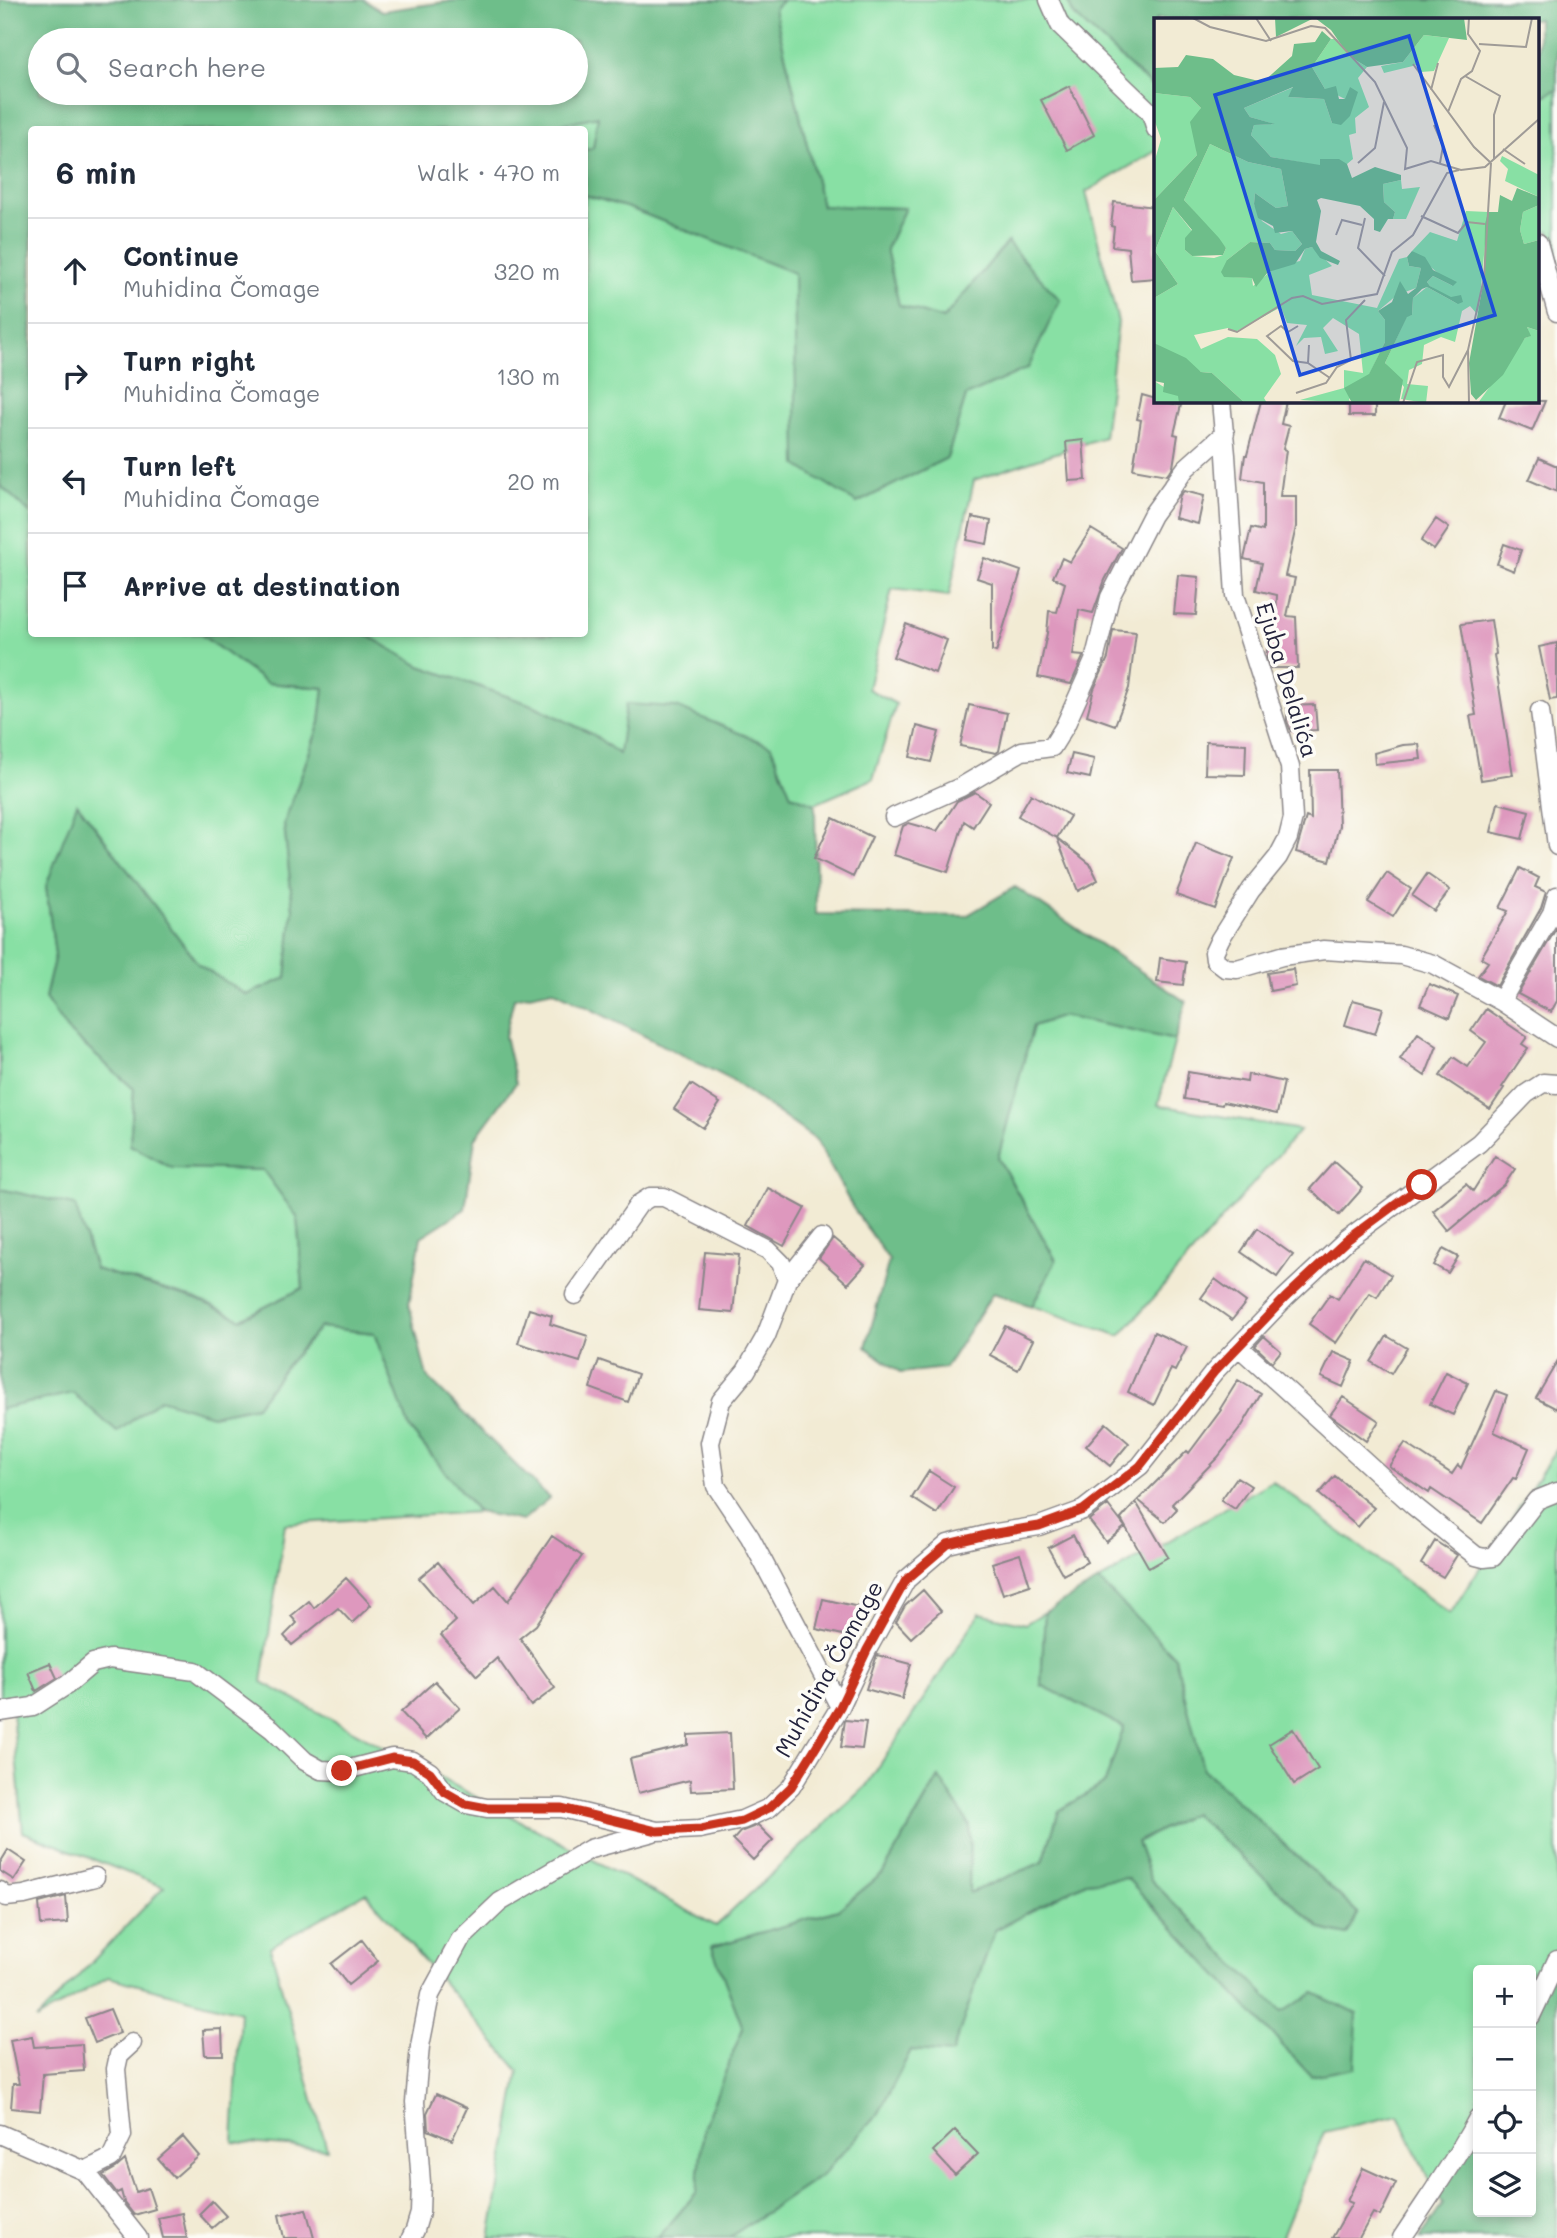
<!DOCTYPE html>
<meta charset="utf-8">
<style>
:root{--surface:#fff;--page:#f6f6f7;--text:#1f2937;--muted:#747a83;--line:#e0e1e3}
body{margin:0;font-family:Mali,sans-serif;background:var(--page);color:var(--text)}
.controls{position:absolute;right:21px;bottom:21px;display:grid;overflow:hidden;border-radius:7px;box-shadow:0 4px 10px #0003}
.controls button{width:63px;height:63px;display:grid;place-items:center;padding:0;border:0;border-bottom:2px solid var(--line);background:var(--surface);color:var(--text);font:35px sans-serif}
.stop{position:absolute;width:21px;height:21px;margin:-16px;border:5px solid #c8321e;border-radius:50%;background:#fff}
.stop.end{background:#c8321e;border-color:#fff;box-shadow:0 2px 7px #0008}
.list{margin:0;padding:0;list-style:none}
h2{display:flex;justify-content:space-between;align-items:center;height:91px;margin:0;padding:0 28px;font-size:30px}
h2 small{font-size:23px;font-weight:400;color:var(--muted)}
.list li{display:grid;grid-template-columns:46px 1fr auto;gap:21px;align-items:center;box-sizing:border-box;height:105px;padding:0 28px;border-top:2px solid var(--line)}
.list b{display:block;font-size:26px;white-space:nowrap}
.list p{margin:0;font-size:23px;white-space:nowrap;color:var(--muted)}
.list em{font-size:23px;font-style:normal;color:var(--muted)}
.icon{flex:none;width:38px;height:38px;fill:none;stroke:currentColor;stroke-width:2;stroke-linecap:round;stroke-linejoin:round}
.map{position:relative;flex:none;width:1557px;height:2238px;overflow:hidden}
.search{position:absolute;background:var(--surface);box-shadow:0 4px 10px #0003;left:28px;top:28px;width:560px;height:77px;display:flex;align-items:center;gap:18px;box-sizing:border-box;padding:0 24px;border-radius:38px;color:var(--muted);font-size:26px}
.panel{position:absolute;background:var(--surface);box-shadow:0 4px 10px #0003;left:28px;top:126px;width:560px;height:511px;border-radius:7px}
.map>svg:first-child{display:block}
</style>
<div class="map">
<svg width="1557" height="2238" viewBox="0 0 1557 2238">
<rect width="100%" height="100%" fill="#fdfcf7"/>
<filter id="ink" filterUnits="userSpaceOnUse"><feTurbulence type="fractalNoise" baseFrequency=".0143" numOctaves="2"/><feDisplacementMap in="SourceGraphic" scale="14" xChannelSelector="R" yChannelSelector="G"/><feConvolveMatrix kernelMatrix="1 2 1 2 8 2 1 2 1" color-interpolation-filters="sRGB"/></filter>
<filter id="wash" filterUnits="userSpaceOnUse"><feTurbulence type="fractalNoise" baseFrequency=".00686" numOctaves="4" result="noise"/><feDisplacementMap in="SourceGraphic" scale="28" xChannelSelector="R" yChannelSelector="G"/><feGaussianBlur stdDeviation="1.57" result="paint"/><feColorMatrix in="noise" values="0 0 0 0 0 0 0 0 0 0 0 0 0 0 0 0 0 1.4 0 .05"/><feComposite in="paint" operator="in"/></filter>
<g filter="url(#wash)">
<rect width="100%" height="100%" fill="#f2ebd4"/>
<path fill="#88e0a4" stroke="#558170" stroke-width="2" d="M783,0H1067L1074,15L1156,90V151L1086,192L1118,322L1104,437L974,480L949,596L892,589L868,689L896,704L873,779L815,804L791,795L620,755L594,735L535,706L420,666L365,634H584L585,195L629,208L794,272L797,367L947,458L966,396L1028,368L1008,242L943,319L899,306L886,249L904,208L822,206L774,9Z
M1557,89V261L1550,231L1538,232V99Z
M598,116L593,148L585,150L584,130H533Z
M0,485L31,514L32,634H200L267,683L324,688L320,722L284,824L293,909L286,978L247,995L199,965L78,804L46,886L55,955L45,998L67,1030L134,1089L130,1145L172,1168L263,1170L297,1217L303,1288L241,1319L196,1299L95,1269L74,1205L0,1189Z
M1063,1016L1175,1040L1158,1105L1300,1130L1120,1336L1032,1306L1056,1260L998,1158L1033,1026Z
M320,1327L374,1333L410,1429L478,1512L285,1524L262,1682L716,1926L866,1786L980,1613L1025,1624L1045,1612L1041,1685L1124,1727L1105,1783L1059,1811L1043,1862L969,1893L970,1826L938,1778L883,1873L838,1910L712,1947L743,2028L704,2126L697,2192L658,2238H490L519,2071L366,1893L270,1947L327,2149L233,2142L240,2012L108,1977L36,2020L164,1887L23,1832L11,1700L0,1701V1409L73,1393L117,1432L160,1399L212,1415L256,1406L286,1366Z
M1557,1448V1960L1531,2016V1970H1478V2118L1433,2189L1399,2115L1324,2132L1281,2238H728L822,2175L879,2113L911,2050L952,2052L995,1930L1086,1882L1127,1878L1311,2076L1282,2012L1151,1880L1137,1842L1193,1813L1321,1929L1358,1913L1203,1769L1175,1657L1099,1581L1272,1481L1450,1614Z"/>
<path fill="#6ebe8a" stroke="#487062" stroke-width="2" fill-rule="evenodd" d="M0,0H364L382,11L459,0H783L774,9L822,206L905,208L886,249L899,305L943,319L1007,242L1060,300L1028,368L966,396L947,458L857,503L797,465L794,273L629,208L585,195V150L593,148L598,116L533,130H32L31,514L0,485ZM40,40H576V93H40Z
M1067,0H1557V89L1538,99V19H1156V90L1074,15Z
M200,634H365L420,666L535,706L594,735L619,754L626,704L676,707L771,746L791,795L815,804L816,914L966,916L1015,887L1186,1002L1175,1040L1063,1016L1033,1026L998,1158L1056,1261L1032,1306L993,1293L945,1368L901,1373L866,1347L889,1260L853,1208L816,1140L728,1078L553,990L514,998L505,1036L516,1083L475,1139L465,1209L421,1237L409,1304L427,1377L549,1498L522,1521L478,1512L410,1429L374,1333L320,1327L286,1366L256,1406L212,1415L160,1399L117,1432L73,1393L0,1409V1189L75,1205L95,1269L196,1299L241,1319L303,1288L297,1217L263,1170L172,1168L130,1145L134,1089L67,1030L45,998L55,955L46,886L77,803L199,965L247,995L286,978L293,909L284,824L320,723L324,688L267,683Z
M1099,1581L1175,1657L1203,1769L1358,1913L1347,1935L1321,1929L1193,1813L1137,1842L1151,1880L1282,2012L1314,1993L1357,2014L1355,2068L1311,2076L1127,1878L1086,1882L995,1930L952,2053L911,2050L879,2113L822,2175L728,2238H658L697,2192L704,2126L743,2028L712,1947L838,1910L883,1873L939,1777L970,1826L969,1893L1043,1862L1059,1811L1105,1783L1124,1727L1041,1685L1045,1612Z
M1557,1960V2238H1420L1443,2204L1433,2189L1478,2118V2212H1531V2016Z"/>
<g id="blocks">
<path fill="#de98be" d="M1069,86L1094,135L1067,150L1041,100Z
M1114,202L1155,207L1152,232H1156L1154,253H1156V278L1131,280L1128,248L1112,246L1114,227L1111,226Z
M1142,395L1156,399V401L1181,405L1174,434L1178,435L1173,467L1167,475L1133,469L1141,420L1137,419Z
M1261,401H1286L1281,424L1289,426L1283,449L1286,450L1280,496H1296V527L1285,576L1295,578L1287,616L1296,617L1298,668H1270L1267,659V637H1275L1277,595L1256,590L1262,563L1244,559L1251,528L1263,531V482L1242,478L1245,455H1247Z
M1349,401H1375V416H1349Z
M1506,401H1545L1532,431L1499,418Z
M1083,440L1086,480L1069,481L1066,442Z
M1539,458L1557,466V492L1529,480Z
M1184,491L1204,496L1198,524L1175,518L1180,495Z
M972,517L991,521L987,544L967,540Z
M1436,519L1449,528L1434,550L1421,541Z
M1091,529L1122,548L1105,580L1093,613L1079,610L1073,655L1084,656L1083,657L1071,684L1038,677L1047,633L1049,611L1057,612L1065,583L1053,577L1062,558L1070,562Z
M1504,544L1521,550L1514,571L1497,564Z
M984,558L1021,571L996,652L992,651V583L977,578Z
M1178,575L1199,577L1196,615L1174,614Z
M1491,620L1496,654L1494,655L1513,775L1481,780L1470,716L1476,715L1461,624Z
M906,624L947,640L935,673L893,657Z
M1113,630L1136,632L1129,688L1115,725L1087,715L1094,689L1108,658Z
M1557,643V699L1550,700L1539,647Z
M969,705L1007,713L999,751L996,753L960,746Z
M1315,705L1317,730L1291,731L1287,721V706Z
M917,726L939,732L931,762L910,757Z
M1206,742L1246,744L1245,775L1205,774Z
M1419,744L1421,759L1375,764L1374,753L1403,745Z
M1072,754L1094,759L1090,778L1067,773Z
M1310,770H1337L1339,826L1330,861L1296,852L1306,817L1311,819Z
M975,792L989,802L973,827L964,821L948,872L894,855L903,826L909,823L937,831L957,801Z
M1031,794L1070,816L1057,838L1018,816Z
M1498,803L1529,811L1522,839L1491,832Z
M833,818L872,837L853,877L814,858Z
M1057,838L1090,864L1098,880L1078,891Z
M1196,843L1234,858L1215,909L1176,895Z
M1520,868L1539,878L1535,887L1546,892L1541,908L1497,986L1478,976L1488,962L1481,958L1508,911L1500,908Z
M1387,873L1411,889L1393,917L1368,902Z
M1427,874L1450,890L1434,911L1412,896Z
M1557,927V1001L1551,1012L1518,994Z
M1160,958L1186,962L1183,985L1157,982Z
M1293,969L1296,986L1270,991L1267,973Z
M1429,984L1458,996L1449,1018L1420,1005Z
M1353,1000L1383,1008L1375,1034L1345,1025Z
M1486,1009L1527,1037L1522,1044L1528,1048L1502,1087L1504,1088L1490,1109L1440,1076L1453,1057L1468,1067L1486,1042L1471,1031Z
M1418,1033L1437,1046L1425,1076L1400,1059Z
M1188,1072L1247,1082L1248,1074L1284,1082L1277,1114L1223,1102L1222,1105L1184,1099Z
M691,1084L720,1103L703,1128L674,1109Z
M1495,1156L1515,1169L1504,1185L1449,1231L1433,1211L1466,1184L1473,1191Z
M1334,1162L1363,1188L1339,1215L1310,1189Z
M768,1188L805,1208L784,1246L748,1226Z
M1257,1229L1293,1255L1277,1277L1241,1252Z
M833,1238L865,1265L848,1284L819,1258Z
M1443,1249L1458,1257L1448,1273L1434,1265Z
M705,1252L739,1255L733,1313L699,1310Z
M1364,1258L1391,1275L1377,1297L1370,1293L1336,1343L1309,1324L1330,1294L1338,1299Z
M1215,1279L1246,1302L1232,1320L1201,1298Z
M529,1309L552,1316L550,1324L588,1336L580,1362L518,1343Z
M1005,1326L1033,1340L1018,1370L990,1355Z
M1154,1332L1187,1347L1175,1371L1171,1369L1154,1405L1128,1392Z
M1264,1336L1281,1351L1272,1362L1255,1346Z
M1387,1336L1407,1348L1391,1374L1371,1362Z
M1333,1352L1354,1361L1343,1387L1321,1377Z
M599,1360L638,1374L628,1402L590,1388Z
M1557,1362V1409L1536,1398Z
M1446,1372L1468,1383L1453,1415L1430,1404Z
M1238,1380L1261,1394L1242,1426L1218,1457L1172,1504L1177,1509L1165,1522L1138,1500L1187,1451L1189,1453L1221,1410L1220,1409Z
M1496,1391L1507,1395L1494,1432L1529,1448L1516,1479L1513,1478L1482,1523L1431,1489L1429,1493L1389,1466L1405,1443L1452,1474L1458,1465L1461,1468Z
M1343,1397L1379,1421L1366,1441L1330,1415Z
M1106,1423L1129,1443L1110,1466L1086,1446Z
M929,1471L954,1487L937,1514L912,1498Z
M1335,1476L1374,1508L1358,1527L1319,1494Z
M1237,1477L1251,1486L1235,1509L1221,1500Z
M1136,1502L1168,1557L1149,1568L1121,1519Z
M1108,1505L1125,1527L1106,1542L1089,1520Z
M1073,1535L1087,1562L1063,1575L1048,1548Z
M552,1536L582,1556L536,1625L520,1638L555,1688L531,1706L497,1658L477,1676L441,1635L456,1621L419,1578L438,1562L474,1605L495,1586L508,1601Z
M1435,1541L1457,1555L1443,1577L1421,1564Z
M1020,1554L1030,1585L1003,1594L992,1563Z
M346,1578L371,1605L352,1623L338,1608L292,1645L284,1636L297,1623L291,1616L309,1601L314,1608Z
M923,1590L941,1611L911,1638L896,1622L905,1606Z
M823,1599L859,1607L852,1637L816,1629Z
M877,1655L911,1664L902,1699L866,1689Z
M50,1663L57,1678L36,1691L28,1672Z
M435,1681L460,1708L426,1739L401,1712Z
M845,1720L866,1722L862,1749L841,1747Z
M1293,1729L1318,1769L1294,1784L1269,1744Z
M730,1733L733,1789L691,1791L690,1780L638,1793L630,1759L688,1745V1735Z
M758,1825L773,1840L753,1860L733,1840L740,1832Z
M8,1850L26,1862L14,1880L0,1871V1863Z
M66,1896L68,1923L41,1925L39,1903Z
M362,1940L378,1961L348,1985L331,1964Z
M110,2009L120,2033L95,2043L85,2018Z
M222,2029L223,2055H205L203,2030Z
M32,2036L34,2047L82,2044L84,2071L43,2074L40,2111L11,2108L13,2084H19L10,2040Z
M436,2094L467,2108L452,2140L428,2130L427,2113Z
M955,2130L978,2154L955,2175L933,2151Z
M183,2137L199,2156L174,2178L158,2159Z
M125,2160L136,2192L148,2188L155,2209L134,2215L124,2202L121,2191L117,2193L103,2175L116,2168Z
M1363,2168L1396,2183L1380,2216L1373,2213L1359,2238H1332L1352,2203L1347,2201Z
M212,2201L226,2216L212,2228L199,2214Z
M306,2209L314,2238H284L279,2215Z
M182,2213L187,2238H163L158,2218Z"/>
</g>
</g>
<g filter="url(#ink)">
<use href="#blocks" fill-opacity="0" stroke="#8a8688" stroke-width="2"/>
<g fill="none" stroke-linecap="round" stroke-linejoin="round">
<g stroke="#8a8688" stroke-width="21">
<path id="street" d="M1049,0L1060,25L1151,113L1156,129
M1538,243L1557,312
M1221,401L1226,455L1235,595L1290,767L1293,818L1288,838L1278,857L1251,890L1220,939L1214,952L1215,960L1225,968L1237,969L1282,956L1324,950L1401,955L1433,964L1501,1001L1557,1038
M1540,711L1557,846
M894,817L961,787L1022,751L1052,747L1065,726L1094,661L1110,597L1152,515L1186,468L1225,433
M1501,1001L1552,913L1557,896
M822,1236L787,1280L766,1336L746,1371L721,1401L710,1443L716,1486L750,1537L840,1707
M575,1295L639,1204L650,1197H664L768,1250L781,1263L787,1280
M1239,1347L1414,1506L1476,1556L1484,1558L1493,1557L1537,1500L1557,1492
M0,1712L33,1707L67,1685L93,1663L110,1659L195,1671L272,1729L305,1761L321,1770L342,1771L392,1758L413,1761L430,1772L445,1792L466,1804L487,1808H562L657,1831L700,1829L742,1820L769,1808L791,1787L840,1707L867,1650L906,1580L948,1544L990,1534L1039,1526L1083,1510L1140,1466L1214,1372L1285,1298L1346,1241L1479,1143L1526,1094L1543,1083L1557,1084
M0,1891L6,1897L24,1895L95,1877
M1531,2016L1557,1960
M132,2043L119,2055L116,2069L122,2135L111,2158L85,2171L138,2238
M0,2134L85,2171
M411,2238L415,2230L420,2213L421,2183L415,2102L420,2046L430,1995L460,1940L500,1902L590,1849L653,1832
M1402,2238C1428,2198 1456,2160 1478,2118"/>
</g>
<use href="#street" stroke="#fff" stroke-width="18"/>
</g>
</g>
<g fill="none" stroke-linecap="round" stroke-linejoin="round" filter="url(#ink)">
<path stroke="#c8321e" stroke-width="9" d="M342,1771L392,1758L413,1761L430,1772L445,1792L466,1804L487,1808H562L657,1831L701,1829L742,1821L769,1808L791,1787L816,1747L840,1707L867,1650L906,1580L948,1544L990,1534L1039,1526L1083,1510L1140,1466L1214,1372L1285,1298L1346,1241L1422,1185"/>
</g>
<g text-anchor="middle" stroke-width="7" stroke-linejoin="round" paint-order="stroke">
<g font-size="23" fill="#22223b" stroke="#fdfcf7">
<text transform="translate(1287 680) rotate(73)" y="8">Ejuba Delalića</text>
<text transform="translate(829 1669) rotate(-61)" y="8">Muhidina Čomage</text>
</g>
</g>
<g transform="translate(1154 18)">
<rect width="385" height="385" fill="#f2ebd4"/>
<path d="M270,17L295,20L280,53L267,54L263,47L230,55L227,48L249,44ZM177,21H183L195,38L213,49L204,60L215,89L201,100L202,115L195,117L199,141L193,146L167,148L117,139L97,117L100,107L120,106L96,99L90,90L140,69L134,79L170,81L178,105L191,81L171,71L158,49ZM0,75L36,79L47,90L41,112L43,137L0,182V145L7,121L0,101ZM56,126L94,144L127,151L134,188L122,190L101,175L100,186L108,203L127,216L138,213L148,226L141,233L121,232L116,225L96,224L73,242L79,259L98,260L99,268L123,248L146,243L151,231L158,229L178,248L155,257L158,277L223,290L245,241L253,239L255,248L267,250L262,270L243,277L224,293L231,302V324L215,357L201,365L195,382L198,385L146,382L190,370V352L209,355L205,316L179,300L169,310L184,333L171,336L167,319L150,320L142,328L153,307L133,305L127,289L81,314L74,310L40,317L47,331L74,319L103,321L121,337L127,356L110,380L113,385H91L58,355L47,354L0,325V280L24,266L1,233L19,189L38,213L31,232L38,238L60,240L69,237L72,230L30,182ZM348,138L385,157V179L351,163L354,151L346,143ZM247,162L248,171L266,169L252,201H239L241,194L230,184L229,166ZM385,187V222L370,226L366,212L369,194ZM312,193L334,194L325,290L323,296L316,288L308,293L301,324L287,319L270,327L268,346L255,352L253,366L274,368L272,385L247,381L250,369L231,345L253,298L258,297L259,280L273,269L304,286L276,268L273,264L279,258L299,268L258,233L276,214L303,223ZM373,309L385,313V385H324L371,320L376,318ZM0,363L25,378V385H0Z" fill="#88e0a4"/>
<path d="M121,0H160L122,19ZM161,0H310L313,22L270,17L249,44L213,49L195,38L177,12ZM168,13L177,21L158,49L171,71L182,68L185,81H191L196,69L204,74L196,98L187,107L178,105L170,81L134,79L139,69L90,90L96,99L121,106L100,107L97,117L117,139L166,147V141H185L193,146L198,160L221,149L247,157V162L229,166L230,184L241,194L239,201H234L226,214L220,212V201L206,188L167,180L163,182L167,193L162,224L167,233L186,243L184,247L166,240L158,229L151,231L141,246L114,254L102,269L98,260L70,259L67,254L73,242L96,224L116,225L121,232L141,233L148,226L138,213L121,215L119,208L104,200L100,186L101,175L122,190L134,188L127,151L94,144L56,126L30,182L65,220L72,230L69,237L38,238L31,232V220L38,212L19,189L1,233L24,266L0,280V182L43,137L36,104L47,90L36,79L0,75V50L24,49L32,37L59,41L80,57L109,64L138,38L140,26L161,24ZM363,170L385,179V187L369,194L366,212L370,226L385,222V313L373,309L377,318L371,320L349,357L322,382L317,376L315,345L330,260L331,206L334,194H344L346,177L358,183ZM258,233L271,239L279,252L303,264L299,268L279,258L273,264L276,268L297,279L307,277L309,284L304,286L273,269L268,271L259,280L258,297L253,299L231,345L249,362L245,385H198L190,370L215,356L231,324V302L224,293L238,284L246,263L254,276L262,270L267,250L255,248L253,239ZM0,325L32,340L47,354L58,355L91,385H25L24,378L9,374L10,365L0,363Z" fill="#6ebe8a"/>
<path fill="none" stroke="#9f9b97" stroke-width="2" d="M39,0L56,9L112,23L157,8L171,10L221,64L253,130L251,151L277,143L307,152L331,149L385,101M102,0L117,23M325,26L372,29L378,0M259,46L320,129L337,145M311,58L346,78L340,97V141M277,72L284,45M294,94L307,61L318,53L326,33L314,16L315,0M280,107L289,128L286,145M349,131L371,146M204,145L221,130L230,84M267,198L304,215L313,204L331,206M211,200L204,230L231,258M182,217L188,202L208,207M144,308L134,314L127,308L113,318L139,343L154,345M74,311L83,314L138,280L149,278L168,286L223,276L238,234L259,217L293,155L305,152M155,327L154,345L176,360M142,375L172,365L183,349L197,342L192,302L211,282M249,385L263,344L289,337V359L295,369L314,332M315,385L314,332L330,260L337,145"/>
<path fill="#1d4ed8" fill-opacity="0.15" stroke="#1d4ed8" stroke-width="3.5" d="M255,18L341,297L146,357L61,77Z"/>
<rect width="385" height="385" fill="none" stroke="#22223b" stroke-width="3.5"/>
</g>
</svg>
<div class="controls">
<button>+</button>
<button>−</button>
<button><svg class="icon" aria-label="locate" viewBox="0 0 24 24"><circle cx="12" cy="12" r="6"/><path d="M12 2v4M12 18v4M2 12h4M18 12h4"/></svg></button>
<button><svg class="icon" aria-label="layers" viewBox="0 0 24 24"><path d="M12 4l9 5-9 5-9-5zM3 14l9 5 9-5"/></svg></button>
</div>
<div class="stop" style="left:1422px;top:1185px"></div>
<div class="stop end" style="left:342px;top:1771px"></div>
<div class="search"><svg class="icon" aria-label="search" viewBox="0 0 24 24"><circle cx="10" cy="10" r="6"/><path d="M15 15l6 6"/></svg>Search here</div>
<section class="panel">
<h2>6 min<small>Walk · 470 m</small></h2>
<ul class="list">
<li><svg class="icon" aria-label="ahead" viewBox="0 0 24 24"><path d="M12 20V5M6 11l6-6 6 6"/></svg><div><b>Continue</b><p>Muhidina Čomage</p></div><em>320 m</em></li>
<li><svg class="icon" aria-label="right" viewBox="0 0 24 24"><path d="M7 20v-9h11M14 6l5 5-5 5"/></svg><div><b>Turn right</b><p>Muhidina Čomage</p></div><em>130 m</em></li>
<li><svg class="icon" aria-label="left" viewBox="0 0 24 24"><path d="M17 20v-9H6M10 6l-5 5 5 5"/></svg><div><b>Turn left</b><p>Muhidina Čomage</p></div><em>20 m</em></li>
<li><svg class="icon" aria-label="arrive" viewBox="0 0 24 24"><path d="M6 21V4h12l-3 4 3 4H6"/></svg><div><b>Arrive at destination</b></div></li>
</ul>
</section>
</div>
